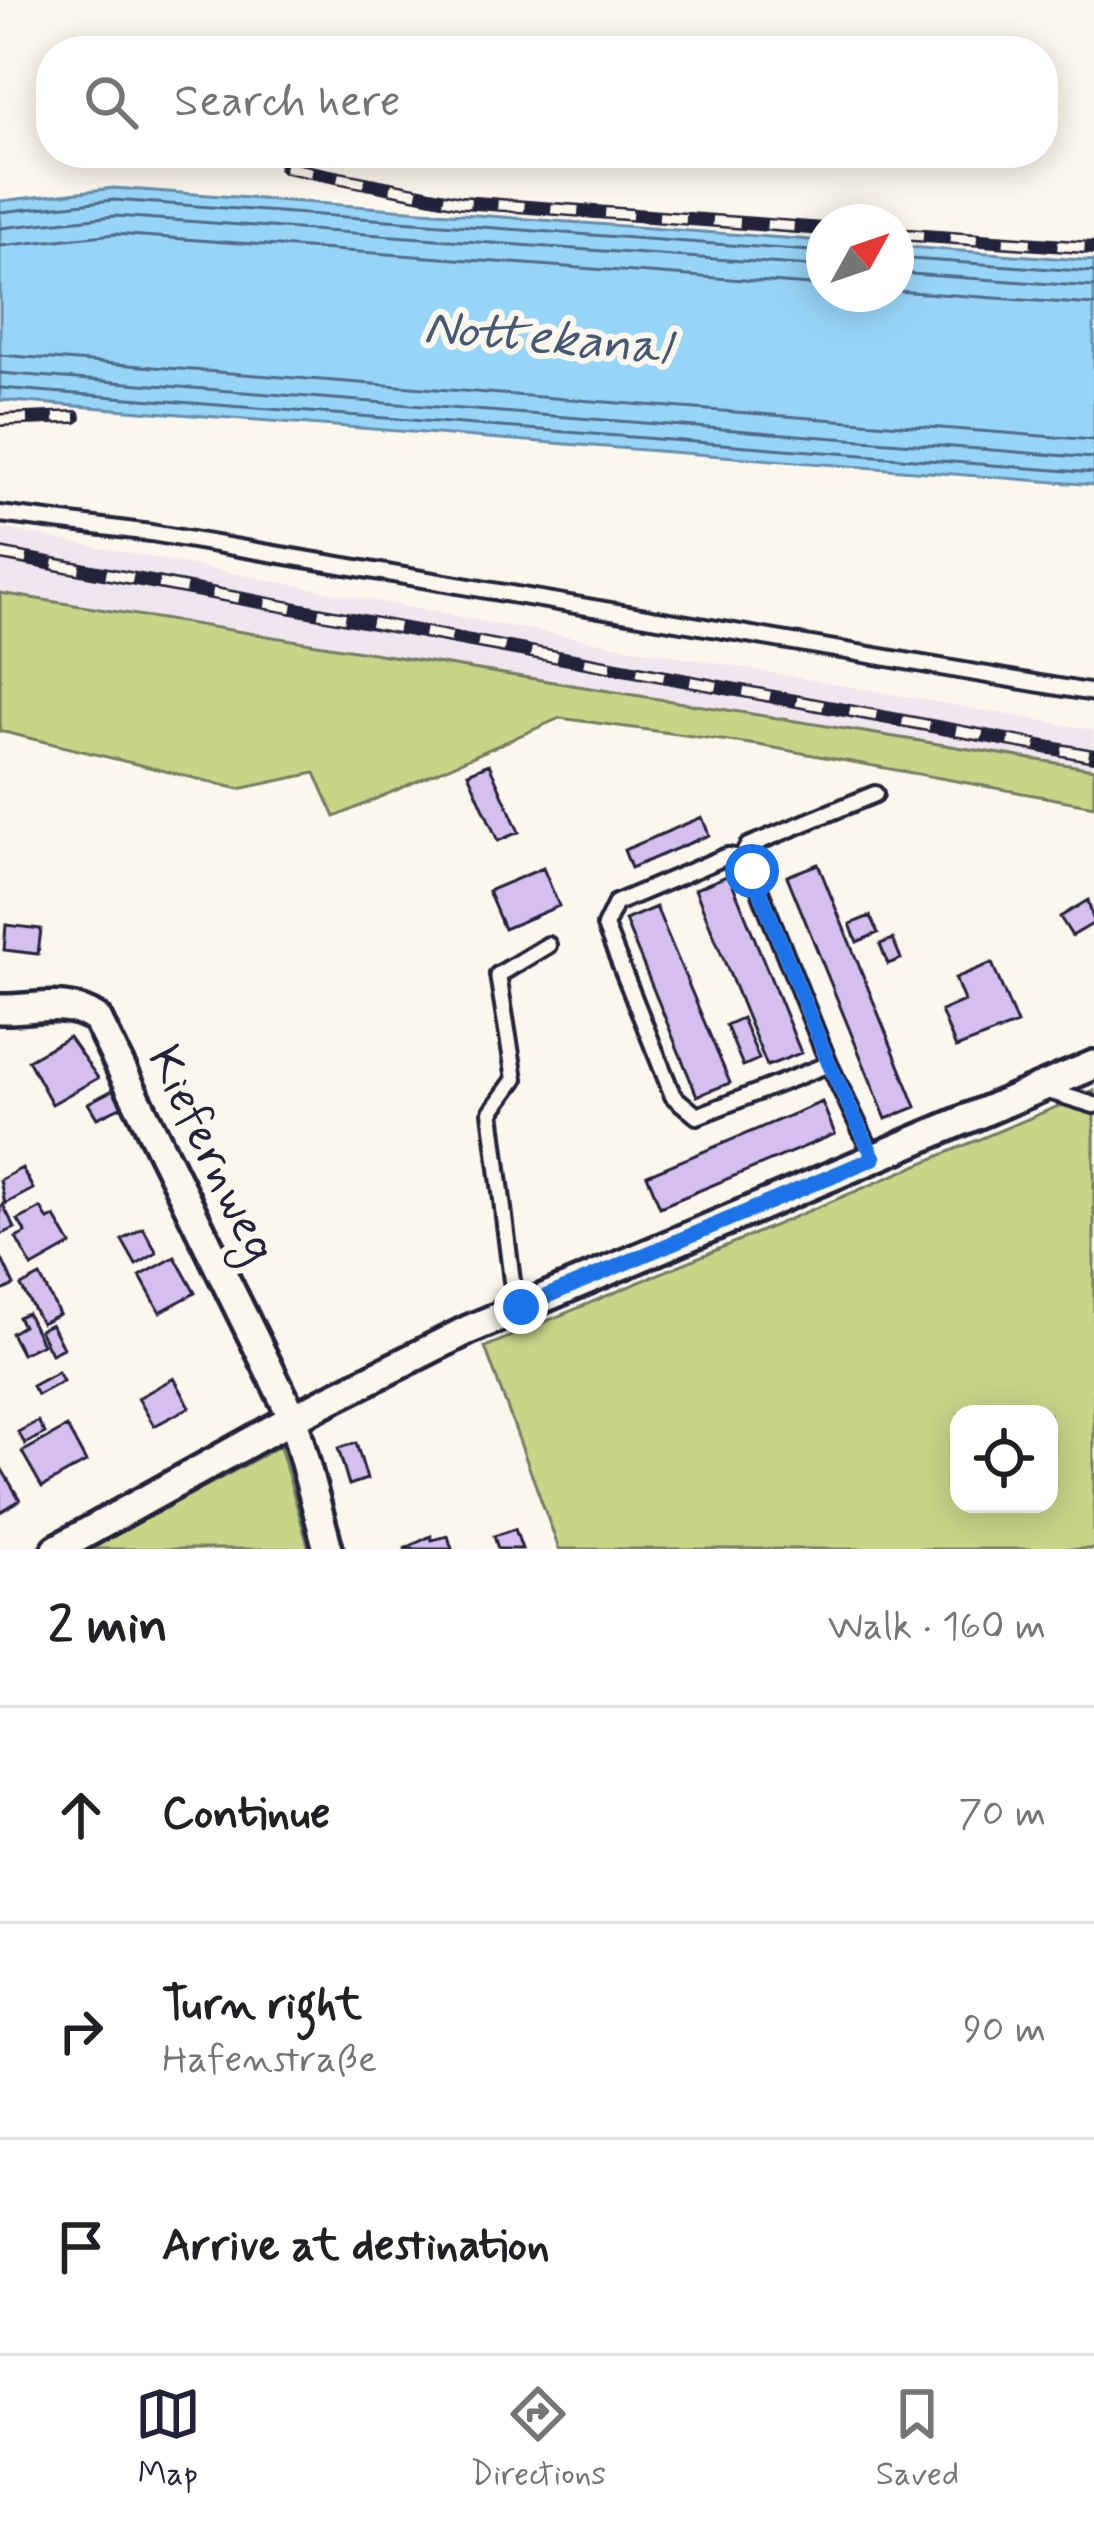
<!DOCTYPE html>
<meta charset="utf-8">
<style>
:root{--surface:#fff;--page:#f6f6f6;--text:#202124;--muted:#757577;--line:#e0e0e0;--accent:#22223b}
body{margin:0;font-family:Mynerve,sans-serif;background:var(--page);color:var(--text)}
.controls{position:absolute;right:36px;bottom:36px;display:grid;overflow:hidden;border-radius:24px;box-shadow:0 6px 30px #0003}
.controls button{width:108px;height:108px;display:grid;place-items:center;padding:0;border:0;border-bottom:3px solid var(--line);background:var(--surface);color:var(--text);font:60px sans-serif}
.compass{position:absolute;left:806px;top:204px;width:108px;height:108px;border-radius:50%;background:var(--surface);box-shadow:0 6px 30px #0003;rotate:50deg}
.stop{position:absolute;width:36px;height:36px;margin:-27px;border:9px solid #1a73e8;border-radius:50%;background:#fff}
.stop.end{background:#1a73e8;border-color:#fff;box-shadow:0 3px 12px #0008}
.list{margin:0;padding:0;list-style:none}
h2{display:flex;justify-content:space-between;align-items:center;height:156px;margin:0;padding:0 48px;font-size:51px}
h2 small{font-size:39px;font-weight:400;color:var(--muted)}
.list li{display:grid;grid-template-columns:78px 1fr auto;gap:36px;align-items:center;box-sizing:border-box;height:216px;padding:0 48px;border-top:3px solid var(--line)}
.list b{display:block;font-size:45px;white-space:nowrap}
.list p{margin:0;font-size:39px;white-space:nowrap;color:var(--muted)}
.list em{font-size:39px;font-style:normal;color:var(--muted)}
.icon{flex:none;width:66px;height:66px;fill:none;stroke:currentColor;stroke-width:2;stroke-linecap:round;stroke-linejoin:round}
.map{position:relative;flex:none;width:1094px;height:1549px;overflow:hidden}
.search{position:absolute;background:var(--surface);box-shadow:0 6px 30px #0003;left:36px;right:36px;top:36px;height:132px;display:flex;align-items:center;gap:30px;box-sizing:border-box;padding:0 42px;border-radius:48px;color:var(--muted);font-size:45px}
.sheet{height:804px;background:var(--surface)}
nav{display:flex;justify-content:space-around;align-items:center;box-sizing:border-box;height:168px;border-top:3px solid var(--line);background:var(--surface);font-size:33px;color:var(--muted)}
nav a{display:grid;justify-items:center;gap:6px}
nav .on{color:var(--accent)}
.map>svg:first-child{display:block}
</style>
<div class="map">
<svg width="1094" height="1549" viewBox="0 0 1094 1549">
<rect width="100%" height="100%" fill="#fbf7ec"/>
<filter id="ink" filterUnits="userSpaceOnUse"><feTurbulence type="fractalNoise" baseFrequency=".00833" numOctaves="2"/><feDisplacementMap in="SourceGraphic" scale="24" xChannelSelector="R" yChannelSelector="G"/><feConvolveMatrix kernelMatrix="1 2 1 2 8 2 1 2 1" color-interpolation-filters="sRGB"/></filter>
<g filter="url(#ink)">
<path fill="#f0e6ed" d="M0,528L479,621L1094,730V769L0,593Z"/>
<path fill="#c7d588" stroke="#747c62" stroke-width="3" fill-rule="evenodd" d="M0,593L1094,769V806L758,745L560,718L335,817L315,773L239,789L0,731Z
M1094,1091V1549H559L485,1347ZM959,1414H1049V1504H959Z
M280,1446L309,1549H90Z"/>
<path fill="#97d5f8" stroke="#688dac" stroke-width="3" d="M114,188L824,241V294H896V246L1094,261V485L0,400V201Z"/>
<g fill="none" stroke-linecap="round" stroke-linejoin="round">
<path stroke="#516a87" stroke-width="3" d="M0,212L114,200L824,252
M0,228L115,216L824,267
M0,246L115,234L824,286
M896,258L1094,272
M896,273L1094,287
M896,291L1094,305
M0,355L1094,440
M0,373L1094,458
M0,388L1094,473"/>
</g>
<path fill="#d5bfef" stroke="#22223b" stroke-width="3" d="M489,764L519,832L498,841L468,773Z
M702,817L709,835L631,868L624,850Z
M818,864L916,1107L886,1119L787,876Z
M543,868L559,906L504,929L488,891Z
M729,875L801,1053L767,1066L695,889Z
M1088,900L1094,923L1072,936L1060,917Z
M656,907L730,1083L697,1096L625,920Z
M870,916L878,933L857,942L850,924Z
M6,925L41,929L38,954L4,950Z
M893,939L901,959L888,964L880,944Z
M992,963L1017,1024L956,1048L941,1011L964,1001L955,978Z
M742,1018L759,1059L743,1066L726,1025Z
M69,1037L98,1078L52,1104L28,1060Z
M113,1090L122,1106L97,1118L88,1103Z
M822,1102L835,1134L660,1207L647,1175Z
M22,1168L33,1189L5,1204L0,1180Z
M3,1205L15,1228L0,1235V1207Z
M41,1208L48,1220L55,1217L71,1245L32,1267L16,1238L26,1233L18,1220Z
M143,1228L157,1253L136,1265L122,1240Z
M0,1255L14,1285L0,1292Z
M175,1257L195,1293L160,1312L140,1276Z
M40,1276L59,1314L41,1323L21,1286Z
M27,1313L42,1344L22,1354L11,1333L23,1326L18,1317Z
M51,1324L63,1348L51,1354L39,1330Z
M58,1372L63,1381L37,1395L32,1386Z
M174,1378L190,1407L154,1426L138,1398Z
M38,1421L45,1433L25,1444L18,1432Z
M67,1427L86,1462L42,1487L22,1452Z
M356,1443L367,1479L349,1485L338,1448Z
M0,1466L20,1500L0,1512Z
M515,1529L522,1549H498L494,1536Z
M431,1536L432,1540L448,1536L452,1549H404Z"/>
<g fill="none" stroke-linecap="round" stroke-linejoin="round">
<g stroke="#22223b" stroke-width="22">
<path id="service" d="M0,514L151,533L1094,693
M741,858L748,846L875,794
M829,1064L697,1116L673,1096L605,926L616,903L727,856L741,858L752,871L829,1064L874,1158
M1045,1090L1094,1105
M521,1307L512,1281L491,1112L515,1079L498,975L548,945"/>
</g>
<g stroke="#22223b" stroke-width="36">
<path id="minor" d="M0,1009C35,1010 66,998 97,1019L293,1418L328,1549
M57,1549L293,1418L468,1330L1094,1065"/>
</g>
<use href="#service" stroke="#fbf7ec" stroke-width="14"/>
<use href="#minor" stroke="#fbf7ec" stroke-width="27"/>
<g stroke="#22223b" stroke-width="14">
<path id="rail" d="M285,167L462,202L824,229
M896,234L1094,248
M0,420L75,417
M0,554L1094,756"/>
</g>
<use href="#rail" stroke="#fbf7ec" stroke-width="9" stroke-dasharray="27" stroke-linecap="butt"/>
</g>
</g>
<g fill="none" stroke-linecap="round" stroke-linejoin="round" filter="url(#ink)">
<path stroke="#1a73e8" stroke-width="15" d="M521,1307L874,1158L829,1064L752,871"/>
</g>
<g text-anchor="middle" stroke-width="12" stroke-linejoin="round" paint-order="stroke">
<g font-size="48" fill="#22223b" stroke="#fbf7ec">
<text transform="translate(214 1153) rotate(64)" y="17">Kiefernweg</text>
</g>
<g font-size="51" font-style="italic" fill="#455874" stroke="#fbf7ec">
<text transform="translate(547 335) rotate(5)" y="18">Nottekanal</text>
</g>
</g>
</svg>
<div class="controls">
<button><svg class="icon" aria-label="locate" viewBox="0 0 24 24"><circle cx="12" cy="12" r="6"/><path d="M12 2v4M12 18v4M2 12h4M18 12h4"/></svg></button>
</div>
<svg class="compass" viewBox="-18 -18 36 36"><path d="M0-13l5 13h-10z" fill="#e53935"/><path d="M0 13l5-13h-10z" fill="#757577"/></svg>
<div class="stop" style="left:752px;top:871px"></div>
<div class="stop end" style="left:521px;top:1307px"></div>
<div class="search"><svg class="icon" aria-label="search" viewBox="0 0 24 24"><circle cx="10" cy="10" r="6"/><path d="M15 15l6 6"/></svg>Search here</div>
</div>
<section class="sheet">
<h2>2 min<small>Walk · 160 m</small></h2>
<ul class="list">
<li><svg class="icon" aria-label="ahead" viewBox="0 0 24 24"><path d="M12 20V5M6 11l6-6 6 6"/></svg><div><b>Continue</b></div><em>70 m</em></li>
<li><svg class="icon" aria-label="right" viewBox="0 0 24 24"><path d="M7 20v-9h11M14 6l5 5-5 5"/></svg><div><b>Turn right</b><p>Hafenstraße</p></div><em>90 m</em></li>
<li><svg class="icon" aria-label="arrive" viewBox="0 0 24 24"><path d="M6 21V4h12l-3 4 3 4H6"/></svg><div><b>Arrive at destination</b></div></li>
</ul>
</section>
<nav>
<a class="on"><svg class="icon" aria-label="map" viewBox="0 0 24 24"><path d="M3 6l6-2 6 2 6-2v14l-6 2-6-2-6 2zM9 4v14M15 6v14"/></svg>Map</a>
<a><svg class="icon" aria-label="directions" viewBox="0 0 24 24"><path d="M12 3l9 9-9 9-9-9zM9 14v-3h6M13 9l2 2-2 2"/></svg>Directions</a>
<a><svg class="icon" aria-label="saved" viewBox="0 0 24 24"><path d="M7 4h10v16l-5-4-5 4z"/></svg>Saved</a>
</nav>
